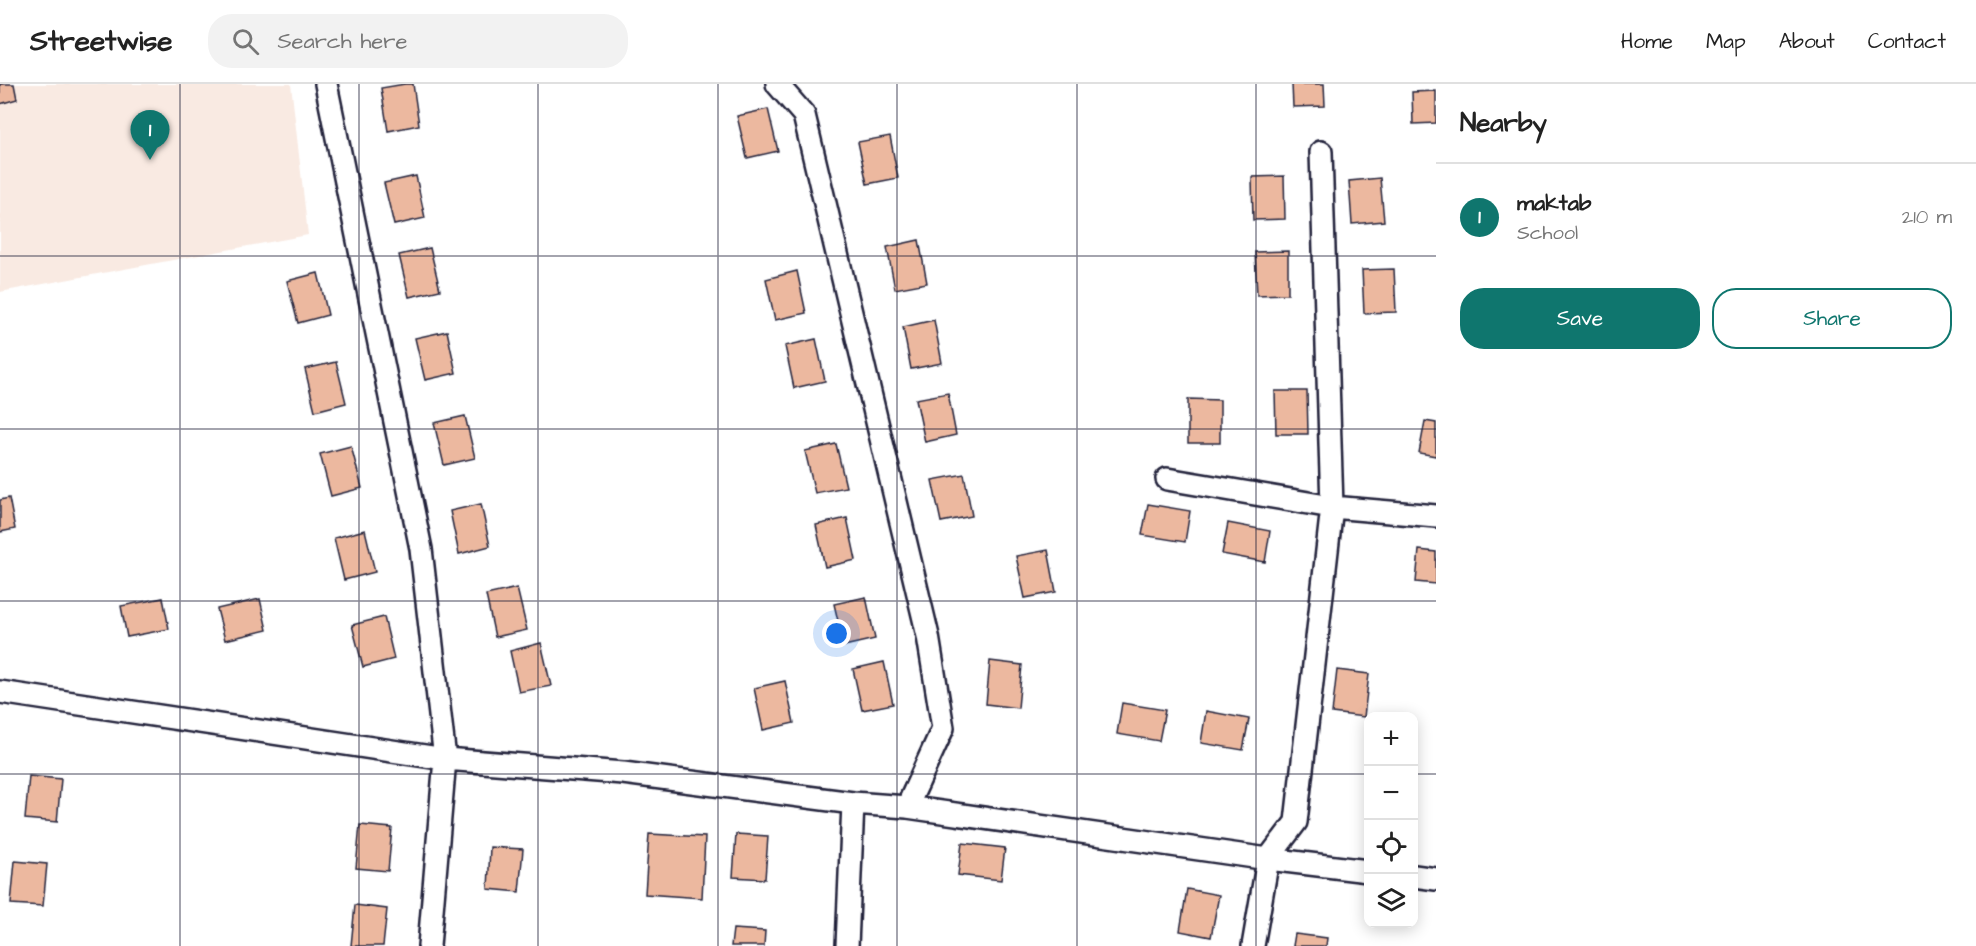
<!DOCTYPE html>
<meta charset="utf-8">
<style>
:root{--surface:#fff;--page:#f2f2f2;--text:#222;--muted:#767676;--line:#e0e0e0;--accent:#0f766e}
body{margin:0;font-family:"Architects Daughter",sans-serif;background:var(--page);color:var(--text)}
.controls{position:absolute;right:18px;bottom:18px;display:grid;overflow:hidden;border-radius:12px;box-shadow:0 3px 15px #0003}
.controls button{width:54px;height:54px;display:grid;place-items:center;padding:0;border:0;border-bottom:2px solid var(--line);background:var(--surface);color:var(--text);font:30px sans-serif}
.you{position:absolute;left:837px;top:550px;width:21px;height:21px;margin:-15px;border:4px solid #fff;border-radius:50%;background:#1a73e8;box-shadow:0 0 0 9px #1a73e833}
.badge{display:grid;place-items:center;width:39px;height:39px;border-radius:50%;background:var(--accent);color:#fff;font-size:20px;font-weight:700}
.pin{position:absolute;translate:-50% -50px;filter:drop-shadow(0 2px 3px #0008)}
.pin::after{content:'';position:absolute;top:32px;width:21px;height:18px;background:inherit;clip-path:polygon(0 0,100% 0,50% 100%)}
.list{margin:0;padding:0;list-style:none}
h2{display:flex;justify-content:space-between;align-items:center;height:78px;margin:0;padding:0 24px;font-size:26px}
h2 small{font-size:20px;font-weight:400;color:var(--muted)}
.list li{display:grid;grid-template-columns:39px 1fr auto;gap:18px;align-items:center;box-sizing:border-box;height:108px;padding:0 24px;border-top:2px solid var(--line)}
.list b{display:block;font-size:22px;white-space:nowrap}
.list p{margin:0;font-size:20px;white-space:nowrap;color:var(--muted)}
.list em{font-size:20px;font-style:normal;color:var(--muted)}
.actions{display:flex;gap:12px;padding:18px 24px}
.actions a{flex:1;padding:14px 0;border:2px solid var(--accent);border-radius:24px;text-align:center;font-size:21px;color:var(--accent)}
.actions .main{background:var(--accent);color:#fff}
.icon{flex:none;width:33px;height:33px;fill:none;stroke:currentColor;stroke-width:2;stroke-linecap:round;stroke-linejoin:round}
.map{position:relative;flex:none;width:1436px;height:862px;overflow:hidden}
header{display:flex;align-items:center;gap:36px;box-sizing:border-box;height:84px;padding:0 30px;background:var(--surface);border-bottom:2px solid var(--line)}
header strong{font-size:28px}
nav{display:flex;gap:33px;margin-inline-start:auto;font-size:21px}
.search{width:420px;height:54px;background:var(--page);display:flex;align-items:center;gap:15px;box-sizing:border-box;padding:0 21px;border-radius:24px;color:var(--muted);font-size:22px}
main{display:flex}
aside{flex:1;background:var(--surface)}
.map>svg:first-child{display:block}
</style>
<header>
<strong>Streetwise</strong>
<div class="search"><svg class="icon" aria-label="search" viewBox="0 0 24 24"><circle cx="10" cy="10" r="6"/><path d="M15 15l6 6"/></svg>Search here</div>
<nav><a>Home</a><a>Map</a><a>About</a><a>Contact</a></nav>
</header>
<main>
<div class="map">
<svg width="1436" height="862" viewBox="0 0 1436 862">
<rect width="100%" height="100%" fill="#fff"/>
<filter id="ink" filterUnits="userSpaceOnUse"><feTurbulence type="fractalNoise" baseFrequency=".0167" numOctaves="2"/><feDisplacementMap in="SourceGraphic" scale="12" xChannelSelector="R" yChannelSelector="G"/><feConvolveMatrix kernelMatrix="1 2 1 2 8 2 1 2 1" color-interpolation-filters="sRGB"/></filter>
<g filter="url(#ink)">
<path fill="#f9eae2" d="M0,0H291L308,151L0,208Z"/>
<path fill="#ecb89f" stroke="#22223b" stroke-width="1.5" d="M0,0H14L17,15L0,20Z
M405,0H413L419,41L388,47L381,4Z
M1292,0H1324L1325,22L1293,23Z
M1436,7V39L1413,40L1412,8Z
M768,25L778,67L747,74L737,32Z
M890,52L898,94L867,100L858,58Z
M416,92L425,134L394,141L384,99Z
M1284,92L1285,135L1253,136L1252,93Z
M1380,94L1384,137L1352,140L1349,97Z
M919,156L927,199L895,205L887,163Z
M430,164L440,206L409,213L399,171Z
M1288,167V210L1257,211L1255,168Z
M1394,185L1396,228L1364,229L1362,186Z
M797,187L806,229L775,236L766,195Z
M318,189L328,231L298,239L287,197Z
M934,236L942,279L911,285L903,243Z
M447,247L456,289L425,296L415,254Z
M816,255L825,297L794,304L785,262Z
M336,278L346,319L315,327L305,285Z
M1275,307H1307L1308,350H1276Z
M948,309L956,351L925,358L916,315Z
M1188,315L1220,316V359H1188Z
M465,332L475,374L444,381L434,339Z
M1425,337L1436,339V372L1419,369Z
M836,360L846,403L815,409L805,367Z
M351,362L362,404L331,412L320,370Z
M964,390L972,432L941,438L932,396Z
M9,414L15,445L0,448V416Z
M481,420L490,462L459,470L450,427Z
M1148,420L1190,427L1185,458L1142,451Z
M847,434L856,476L825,483L816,441Z
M1228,439L1270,447L1265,478L1222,470Z
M365,446L375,488L344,496L334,454Z
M1048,466L1056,508L1025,514L1016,472Z
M1419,466L1436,468V500L1416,498Z
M517,504L527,546L495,553L486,511Z
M866,513L875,555L844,562L834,520Z
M163,514L169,545L127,553L121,522Z
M260,515L267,546L225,556L217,525Z
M384,533L394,575L363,583L352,541Z
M541,559L551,602L519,608L510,567Z
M990,577L1022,581L1018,624L986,620Z
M884,578L893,620L862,626L853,585Z
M1337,586L1369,590L1364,633L1332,629Z
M785,597L794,639L763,646L754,604Z
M1122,619L1165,626L1159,657L1117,650Z
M1206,627L1249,635L1243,666L1201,659Z
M29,692L61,695L57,738L25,735Z
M360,741L392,744L388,787L356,784Z
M649,750L705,753L702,814L645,810Z
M736,750L768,752L765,795L733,793Z
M962,759L1005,764L1001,796L958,791Z
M490,763L523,765L519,808L488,805Z
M15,777L47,780L43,822L11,820Z
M1187,805L1219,811L1211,853L1180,847Z
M355,821L387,825L383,862H351Z
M733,845L765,847L764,862H731Z
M1295,850L1327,854L1326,862H1293Z"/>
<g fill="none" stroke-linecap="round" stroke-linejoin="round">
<g stroke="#22223b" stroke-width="26">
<path id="minor" d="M326,0L421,465L445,675L429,862
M777,0L804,31L928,552L943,644L907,723
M1167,395L1332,423L1436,432
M0,608L445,675L623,689L853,719L907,723L1268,775L1368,787
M1414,792L1436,795
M847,862L853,719
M1253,862L1268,775L1296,738L1332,423L1321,68"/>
</g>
<use href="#minor" stroke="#fff" stroke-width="21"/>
</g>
</g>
<path fill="none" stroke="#22223b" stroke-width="1.5" stroke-opacity="0.55" d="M180,0V862M359,0V862M538,0V862M718,0V862M897,0V862M1077,0V862M1256,0V862M0,172H1436M0,345H1436M0,517H1436M0,690H1368M1414,690H1436"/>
</svg>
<div class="controls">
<button>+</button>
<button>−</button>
<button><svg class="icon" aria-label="locate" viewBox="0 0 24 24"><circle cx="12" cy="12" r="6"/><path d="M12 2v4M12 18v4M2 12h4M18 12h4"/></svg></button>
<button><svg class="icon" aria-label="layers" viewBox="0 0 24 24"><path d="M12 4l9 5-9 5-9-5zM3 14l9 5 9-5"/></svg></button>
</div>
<div class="you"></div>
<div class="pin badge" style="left:150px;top:76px">1</div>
</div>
<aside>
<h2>Nearby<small></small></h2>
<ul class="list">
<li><span class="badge">1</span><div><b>maktab</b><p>School</p></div><em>210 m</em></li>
</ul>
<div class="actions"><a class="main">Save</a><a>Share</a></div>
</aside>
</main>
